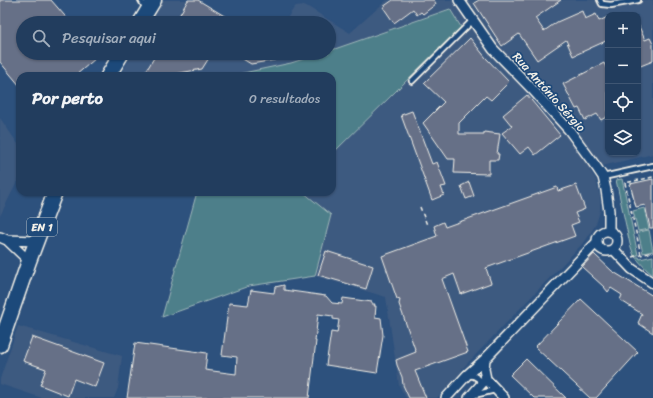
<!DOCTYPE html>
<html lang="pt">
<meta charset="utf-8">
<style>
:root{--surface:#223d5e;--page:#2a4464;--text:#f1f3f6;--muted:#a2aebc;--line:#3f5673}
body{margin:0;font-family:Sriracha,sans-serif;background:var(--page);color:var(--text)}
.controls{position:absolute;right:12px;top:12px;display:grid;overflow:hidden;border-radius:8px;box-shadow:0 1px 3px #0004}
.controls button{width:36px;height:36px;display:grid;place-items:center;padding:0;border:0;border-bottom:1px solid var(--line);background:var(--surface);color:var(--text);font:20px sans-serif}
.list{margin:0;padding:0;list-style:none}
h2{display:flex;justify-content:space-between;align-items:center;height:52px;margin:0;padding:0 16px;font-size:17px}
h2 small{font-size:13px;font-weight:400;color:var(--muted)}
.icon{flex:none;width:22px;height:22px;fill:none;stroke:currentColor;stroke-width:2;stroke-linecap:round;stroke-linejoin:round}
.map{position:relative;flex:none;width:653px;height:398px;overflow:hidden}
.search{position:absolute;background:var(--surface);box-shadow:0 1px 3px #0004;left:16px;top:16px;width:320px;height:44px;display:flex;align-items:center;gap:10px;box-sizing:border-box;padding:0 14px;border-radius:22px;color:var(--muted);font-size:15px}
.panel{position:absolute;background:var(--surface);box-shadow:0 1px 3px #0004;left:16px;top:72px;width:320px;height:124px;border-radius:12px}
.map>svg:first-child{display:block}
</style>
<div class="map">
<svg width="653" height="398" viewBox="0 0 653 398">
<rect width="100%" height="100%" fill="#2d517d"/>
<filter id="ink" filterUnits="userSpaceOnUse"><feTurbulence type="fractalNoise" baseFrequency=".025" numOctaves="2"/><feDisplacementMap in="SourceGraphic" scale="8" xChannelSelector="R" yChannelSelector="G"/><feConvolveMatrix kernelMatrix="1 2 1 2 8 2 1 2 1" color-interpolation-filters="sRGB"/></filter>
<g filter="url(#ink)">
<path fill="#3e5a80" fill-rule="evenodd" d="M163,0H198L236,23H150Z
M387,0H653V154L589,169L596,180L600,196V211L596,224L586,240L461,370L462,371L437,398H406L399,385L386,297L315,276L331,215L303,192H332V154L461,27L449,9L329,51V23H284L294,8L296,6L304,5L308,7L350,33ZM608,15H638V153H608Z
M133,53H322L291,63L229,76H120Z
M0,118L20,147V176L0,216Z
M18,326L122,356L118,388L114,398H42L0,384V379Z"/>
<path fill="#4d7f8a" stroke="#a0b8b9" d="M450,9L461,27L332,154V76H229L291,63L322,53H329V51Z
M622,179L638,255L634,256L630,244L616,180Z
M197,192H303L331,215L315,276L249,286L162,317Z
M644,208L649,229L638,231L633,211Z
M649,230L653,251L643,253L638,232Z
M653,256V275L647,270L635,257H639L640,259Z"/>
<path fill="#666f87" stroke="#f4f1e8" d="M0,0H51L71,23H23V53H102L76,75L73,74L71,76H20V86L0,62Z
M188,0H198L236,23H175Z
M393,0H434L436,4L423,14L421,12L417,15L413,9L394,23L383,7Z
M479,0H561L535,18L544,31L557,22L582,11L585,19L596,14L599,21L608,17V40L573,56L566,40L537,60L519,34L502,46L474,3Z
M638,24L645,40L650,38L653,44V61L638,67Z
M470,38L486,58L509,82L491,100L486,96L459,123V134H484V132L500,134L497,154H499L498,160H489V174L454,173L455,159H448L423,123L444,102L424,83Z
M157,53H212L202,69L163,76H143Z
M233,53H279L275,60L251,64Z
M604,63L608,72V116L601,120L597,114L585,120L579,108L576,109L563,84Z
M527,95L560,135L535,155L529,147L520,154L502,133L512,126L503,115Z
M412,111L432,164L437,162L446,186L441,187L444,195L432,200L401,115Z
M653,179V228H650L645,205L636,207L630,184Z
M469,182L474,196L466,199L461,186Z
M576,185L585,209L575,213L579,222L571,225L575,236L486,268L491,283L461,294L454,274L442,279L468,352L415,371L426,398H409L403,385L402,377L397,365L396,360L416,352L399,304L400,300L397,299L382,256L437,236L434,226L443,222L445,227L557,187L558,191Z
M326,251L373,266L366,289L318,275Z
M594,254L612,271L653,296V333L638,323L642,314L620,300L622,295L611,288L608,292L604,287L582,267Z
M284,285V290L326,296L332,303L342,304L343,298L372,302V304H375L374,306H376L375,317L381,318L383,335L377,373L326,365L331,332L337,333L339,320L333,319V316L318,314L315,341H316L309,398H127L135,343L207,353L205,370L236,374L237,357L222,355L229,303L248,305L251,290L274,293L275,287Z
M581,299L638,352L596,398H590L535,347Z
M32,337L104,363L95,387L74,379L68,396L40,385L46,369L23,361Z
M526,359L566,398H534L510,375Z"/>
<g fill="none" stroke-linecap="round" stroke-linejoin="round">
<g stroke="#f4f1e8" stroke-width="8">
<path id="lane" d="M141,0L146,9
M600,0L602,4L611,5L638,0
M412,81L473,20
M603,177L653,166
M468,375L474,376L479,379L480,385
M474,395L495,390"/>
</g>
<g stroke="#f4f1e8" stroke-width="12">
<path id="street" d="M459,0L493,49L532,89L569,130L597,168L603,177L606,190L609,211V231
M597 241a10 10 0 1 1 20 0a10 10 0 1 1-20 0Z
M0,237L7,240L29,261
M7,240L37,241
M614,250L632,269L653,283
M485,359L484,369L486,379L504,398
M446,398L467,375L485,359L597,242
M469,398L486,379"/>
</g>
<g stroke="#f4f1e8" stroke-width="17">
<path id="primary" d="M140,23L154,0
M108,76L122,53
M0,345L29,261L55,192"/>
</g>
<path stroke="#f4f1e8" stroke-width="1.5" stroke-dasharray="4 3" stroke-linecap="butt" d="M420,207L427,225
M641,255L625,183L653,177
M632,257L653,252"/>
<use href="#lane" stroke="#1f4a7a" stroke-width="4.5"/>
<use href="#street" stroke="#1f4a7a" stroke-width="9"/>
<use href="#primary" stroke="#1f4a7a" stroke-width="14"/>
</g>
</g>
<g text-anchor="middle" stroke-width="3.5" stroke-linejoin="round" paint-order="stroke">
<rect fill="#1f4a7a" stroke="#b4bfc7" stroke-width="1" x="27" y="218" width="30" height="18" rx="3"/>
<g font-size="11" font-weight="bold" fill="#f4f1e8">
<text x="42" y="231">EN 1</text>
</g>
<g font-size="12" fill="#f4f1e8" stroke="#1f4a7a">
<text transform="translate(549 92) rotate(48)" y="4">Rua António Sérgio</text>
</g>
</g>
</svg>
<div class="controls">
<button>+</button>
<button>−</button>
<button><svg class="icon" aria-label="locate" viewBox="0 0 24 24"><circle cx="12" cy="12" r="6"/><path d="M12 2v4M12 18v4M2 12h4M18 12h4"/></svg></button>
<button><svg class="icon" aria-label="layers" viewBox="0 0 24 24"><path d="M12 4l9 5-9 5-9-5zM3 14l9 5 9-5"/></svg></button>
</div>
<div class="search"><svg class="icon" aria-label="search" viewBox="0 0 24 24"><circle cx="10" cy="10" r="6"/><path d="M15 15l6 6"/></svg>Pesquisar aqui</div>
<section class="panel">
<h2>Por perto<small>0 resultados</small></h2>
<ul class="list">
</ul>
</section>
</div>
